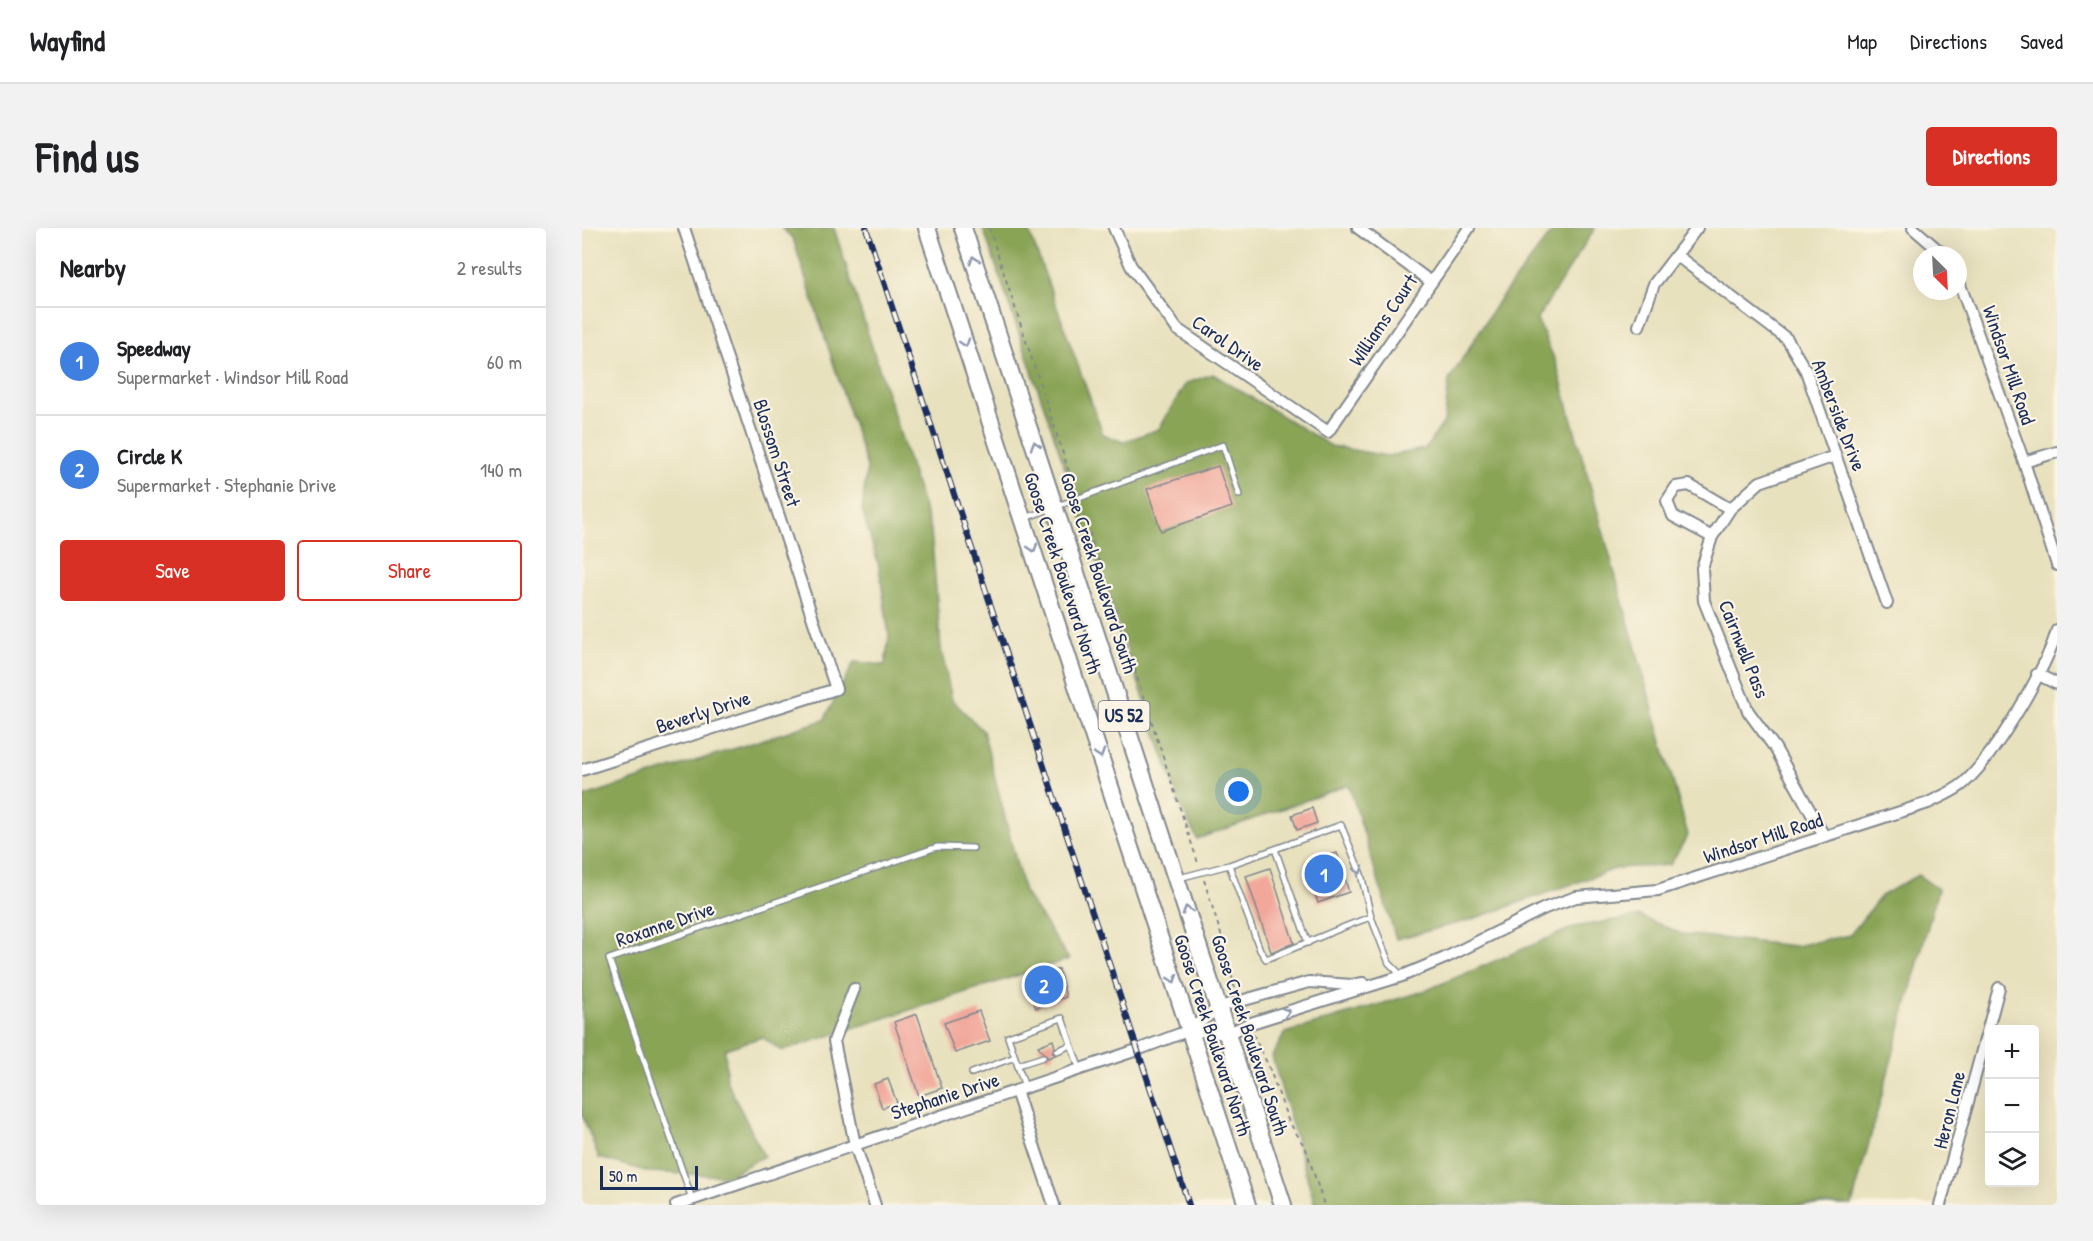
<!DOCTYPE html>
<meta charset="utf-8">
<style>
:root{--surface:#fff;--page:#f2f2f2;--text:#202124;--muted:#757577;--line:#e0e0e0;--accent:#d93025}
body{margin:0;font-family:"Patrick Hand",sans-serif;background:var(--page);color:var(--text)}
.controls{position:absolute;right:18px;bottom:18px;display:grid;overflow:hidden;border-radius:6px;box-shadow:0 6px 24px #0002}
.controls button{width:54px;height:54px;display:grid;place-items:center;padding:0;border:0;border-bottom:2px solid var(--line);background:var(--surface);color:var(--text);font:30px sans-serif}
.compass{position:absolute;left:1331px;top:18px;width:54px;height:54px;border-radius:50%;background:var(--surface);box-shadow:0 6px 24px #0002;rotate:156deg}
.scale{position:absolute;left:18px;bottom:15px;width:98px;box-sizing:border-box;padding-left:6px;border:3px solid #1b2f5e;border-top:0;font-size:16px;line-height:21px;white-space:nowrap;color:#1b2f5e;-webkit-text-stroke:4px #fcf5e5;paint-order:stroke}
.you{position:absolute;left:657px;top:564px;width:21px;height:21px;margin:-15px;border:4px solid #fff;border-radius:50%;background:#1a73e8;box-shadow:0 0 0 9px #1a73e833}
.badge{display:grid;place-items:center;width:39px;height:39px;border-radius:50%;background:var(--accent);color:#fff;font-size:20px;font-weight:700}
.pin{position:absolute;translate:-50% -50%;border:3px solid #fff;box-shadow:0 2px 6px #0006}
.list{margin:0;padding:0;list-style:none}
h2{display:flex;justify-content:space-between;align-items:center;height:78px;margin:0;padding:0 24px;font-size:26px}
h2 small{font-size:20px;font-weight:400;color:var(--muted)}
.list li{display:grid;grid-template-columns:39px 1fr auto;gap:18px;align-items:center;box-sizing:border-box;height:108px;padding:0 24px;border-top:2px solid var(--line)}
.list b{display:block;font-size:22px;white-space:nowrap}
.list p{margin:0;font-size:20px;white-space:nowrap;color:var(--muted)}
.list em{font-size:20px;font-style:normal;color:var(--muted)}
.actions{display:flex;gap:12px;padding:18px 24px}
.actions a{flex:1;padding:14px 0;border:2px solid var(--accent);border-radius:6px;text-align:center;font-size:21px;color:var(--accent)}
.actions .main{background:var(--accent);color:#fff}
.icon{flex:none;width:33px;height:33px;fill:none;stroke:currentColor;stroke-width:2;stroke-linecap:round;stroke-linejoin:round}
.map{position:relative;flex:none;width:1475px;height:977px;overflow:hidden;border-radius:6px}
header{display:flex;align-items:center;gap:36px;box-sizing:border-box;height:84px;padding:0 30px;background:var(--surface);border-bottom:2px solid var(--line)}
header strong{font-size:28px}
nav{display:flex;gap:33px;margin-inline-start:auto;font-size:21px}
.intro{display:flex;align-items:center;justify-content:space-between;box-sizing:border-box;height:144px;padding:0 36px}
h1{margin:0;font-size:42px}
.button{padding:15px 27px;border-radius:6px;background:var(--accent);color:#fff;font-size:21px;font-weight:700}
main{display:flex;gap:36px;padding:0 36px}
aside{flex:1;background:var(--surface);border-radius:6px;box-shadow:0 6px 24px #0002}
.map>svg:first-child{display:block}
</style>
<header>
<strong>Wayfind</strong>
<nav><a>Map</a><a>Directions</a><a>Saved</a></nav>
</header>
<div class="intro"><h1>Find us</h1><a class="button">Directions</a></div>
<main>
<aside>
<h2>Nearby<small>2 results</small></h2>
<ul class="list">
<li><span class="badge" style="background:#3f7fe0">1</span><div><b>Speedway</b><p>Supermarket · Windsor Mill Road</p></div><em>60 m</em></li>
<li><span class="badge" style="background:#3f7fe0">2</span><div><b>Circle K</b><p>Supermarket · Stephanie Drive</p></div><em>140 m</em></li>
</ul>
<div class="actions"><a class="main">Save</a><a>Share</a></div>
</aside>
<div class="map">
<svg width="1475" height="977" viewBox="0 0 1475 977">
<rect width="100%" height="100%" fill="#fcf5e5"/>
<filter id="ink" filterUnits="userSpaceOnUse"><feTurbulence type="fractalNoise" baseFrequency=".0167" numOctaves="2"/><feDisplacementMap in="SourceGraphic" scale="12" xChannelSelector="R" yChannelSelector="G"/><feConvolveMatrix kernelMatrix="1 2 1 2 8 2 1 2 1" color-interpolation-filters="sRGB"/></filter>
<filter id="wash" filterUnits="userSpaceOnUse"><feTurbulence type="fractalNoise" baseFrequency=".008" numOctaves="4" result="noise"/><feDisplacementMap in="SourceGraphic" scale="24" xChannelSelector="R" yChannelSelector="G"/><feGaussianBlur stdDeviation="1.35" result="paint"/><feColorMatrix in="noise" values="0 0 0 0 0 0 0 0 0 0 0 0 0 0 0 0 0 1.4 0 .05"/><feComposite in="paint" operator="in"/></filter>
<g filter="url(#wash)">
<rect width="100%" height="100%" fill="#e8e1be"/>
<path fill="#8aa456" stroke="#526a5a" stroke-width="1.5" d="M200,0H252L349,302L359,421L370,472L401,503L442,664L487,731L200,823L180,809L143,821L145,854L182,928L146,948L67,944L17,930L0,886V569L242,492L272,434L303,437L307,408L297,339L280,282L285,239L211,11Z
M401,0H446L521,206L541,214L577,201L604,155L631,146L749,218L805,228L843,221L862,194L867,152L917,72L973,0H1013L955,91L974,135L1106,607L1088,637L1036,640L888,692L814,711L767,557L615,611L598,576Z
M1336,647L1356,661L1270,977H733L690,828L703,805L845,762L992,699L1058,688L1100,706L1213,718L1268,707L1299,668Z"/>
<g id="blocks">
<path fill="#f1a89b" d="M636,238L650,279L579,303L565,261Z
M730,580L735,595L715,602L710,587Z
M755,625L767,664L736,675L723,634Z
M688,640L712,715L689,724L664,648Z
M477,741L484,769L454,780L443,752Z
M397,783L408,813L373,825L362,795Z
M335,786L360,860L337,868L312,794Z
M471,812L473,819L470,824L473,827L466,830L456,818Z
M306,851L315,875L300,880L292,856Z"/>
</g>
</g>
<g filter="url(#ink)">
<use href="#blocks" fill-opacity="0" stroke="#82888e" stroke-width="1.5"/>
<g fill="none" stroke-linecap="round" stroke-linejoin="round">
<g stroke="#82888e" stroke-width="8">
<path id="service" d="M443,290L641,217L657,267
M693,621L759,597L779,646L789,689
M647,637L693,621L726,715
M597,650L647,637L678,722L684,731C720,718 753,701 789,689L807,735L820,748
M475,823L489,817
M436,837L461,829
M390,845L433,829
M443,859L426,809L480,790L498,842
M110,971L27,731L355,619L391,620"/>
</g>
<g stroke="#82888e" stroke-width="14">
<path id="minor" d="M532,0L549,38L595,101L746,204L887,0
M776,0L849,54
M1331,0L1362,27
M1094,27L1205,111L1224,143L1305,375
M1376,51L1442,234L1475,337
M1057,98L1072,56L1115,0
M1442,234L1475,224
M1130,309L1091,288L1085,273L1094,259L1107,257L1148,281
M1455,446L1475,456
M0,542L254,461L102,0
M1242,608L1193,520L1166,483L1122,373L1120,340L1130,309L1148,281L1178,254L1253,228
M272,761L252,813L273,917L293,977
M608,802L646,806L666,796L820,748L863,730L963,680L994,669L1076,662L1346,575C1358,569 1373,563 1382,555C1413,527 1464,442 1475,402
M434,863L472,977
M94,977L555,822L608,802L637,779L727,754L770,757L781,755
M1358,977L1417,760"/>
</g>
<g stroke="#82888e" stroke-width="20">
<path id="trunk" d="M345,0L665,977
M381,0L701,977"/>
</g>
<path stroke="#82888e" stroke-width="2" stroke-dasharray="4.5 4.5" stroke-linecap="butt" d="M407,0L493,262
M499,279L616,635
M622,652L645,726L653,762
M671,806L687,839L706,892L724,921L742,977"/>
<use href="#service" stroke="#fff" stroke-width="5"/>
<use href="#minor" stroke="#fff" stroke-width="10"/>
<use href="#trunk" stroke="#fff" stroke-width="16"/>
<g stroke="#1b2f5e" stroke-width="6">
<path id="rail" d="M284,0L607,977"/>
</g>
<use href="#rail" stroke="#fcf5e5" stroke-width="4" stroke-dasharray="11" stroke-linecap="butt"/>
</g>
<defs><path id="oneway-chevron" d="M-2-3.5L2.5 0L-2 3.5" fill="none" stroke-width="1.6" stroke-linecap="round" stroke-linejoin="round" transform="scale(1.5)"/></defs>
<g stroke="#8d97ae">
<use href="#oneway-chevron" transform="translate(392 32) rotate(-108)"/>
<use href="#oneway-chevron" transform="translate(383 115) rotate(72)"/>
<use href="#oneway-chevron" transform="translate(453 217) rotate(-108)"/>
<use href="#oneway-chevron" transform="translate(451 320) rotate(72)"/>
<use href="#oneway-chevron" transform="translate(518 526) rotate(72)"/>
<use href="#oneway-chevron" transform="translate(777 642) rotate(71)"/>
<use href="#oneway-chevron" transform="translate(605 682) rotate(-108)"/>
<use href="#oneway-chevron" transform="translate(591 751) rotate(72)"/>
<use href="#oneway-chevron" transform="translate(704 784) rotate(-17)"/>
</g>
</g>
<g text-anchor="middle" stroke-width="4.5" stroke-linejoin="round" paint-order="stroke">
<rect fill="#fcf5e5" stroke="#5e6a86" stroke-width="1.5" x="516.5" y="473" width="51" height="30" rx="4.5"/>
<g font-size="18" font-weight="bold" fill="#1b2f5e">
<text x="542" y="494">US 52</text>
</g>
<g font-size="20" fill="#1b2f5e" stroke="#fcf5e5">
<text transform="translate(801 92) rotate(-56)" y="7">Williams Court</text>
<text transform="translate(646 115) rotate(35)" y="7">Carol Drive</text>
<text transform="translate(1427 137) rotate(71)" y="7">Windsor Mill Road</text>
<text transform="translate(1257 187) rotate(69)" y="7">Amberside Drive</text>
<text transform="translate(195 225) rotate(72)" y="7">Blossom Street</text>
<text transform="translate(481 345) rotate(72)" y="7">Goose Creek Boulevard North</text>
<text transform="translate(517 345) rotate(72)" y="7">Goose Creek Boulevard South</text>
<text transform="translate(1162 421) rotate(68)" y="7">Cairnwell Pass</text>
<text transform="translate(121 484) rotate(-18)" y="7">Beverly Drive</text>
<text transform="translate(1181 610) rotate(-18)" y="7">Windsor Mill Road</text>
<text transform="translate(83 696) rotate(-19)" y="7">Roxanne Drive</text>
<text transform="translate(631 807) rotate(72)" y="7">Goose Creek Boulevard North</text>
<text transform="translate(668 807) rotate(72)" y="7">Goose Creek Boulevard South</text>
<text transform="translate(363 868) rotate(-18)" y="7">Stephanie Drive</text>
<text transform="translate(1367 882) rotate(-76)" y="7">Heron Lane</text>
</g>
</g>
</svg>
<div class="controls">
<button>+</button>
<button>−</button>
<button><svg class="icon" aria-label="layers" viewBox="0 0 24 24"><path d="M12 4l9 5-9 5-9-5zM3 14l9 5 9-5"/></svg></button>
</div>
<svg class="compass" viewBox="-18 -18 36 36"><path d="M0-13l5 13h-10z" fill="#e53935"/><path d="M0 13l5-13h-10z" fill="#757577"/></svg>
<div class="scale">50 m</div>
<div class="you"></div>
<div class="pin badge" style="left:742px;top:646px;background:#3f7fe0">1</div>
<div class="pin badge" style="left:462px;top:757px;background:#3f7fe0">2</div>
</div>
</main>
